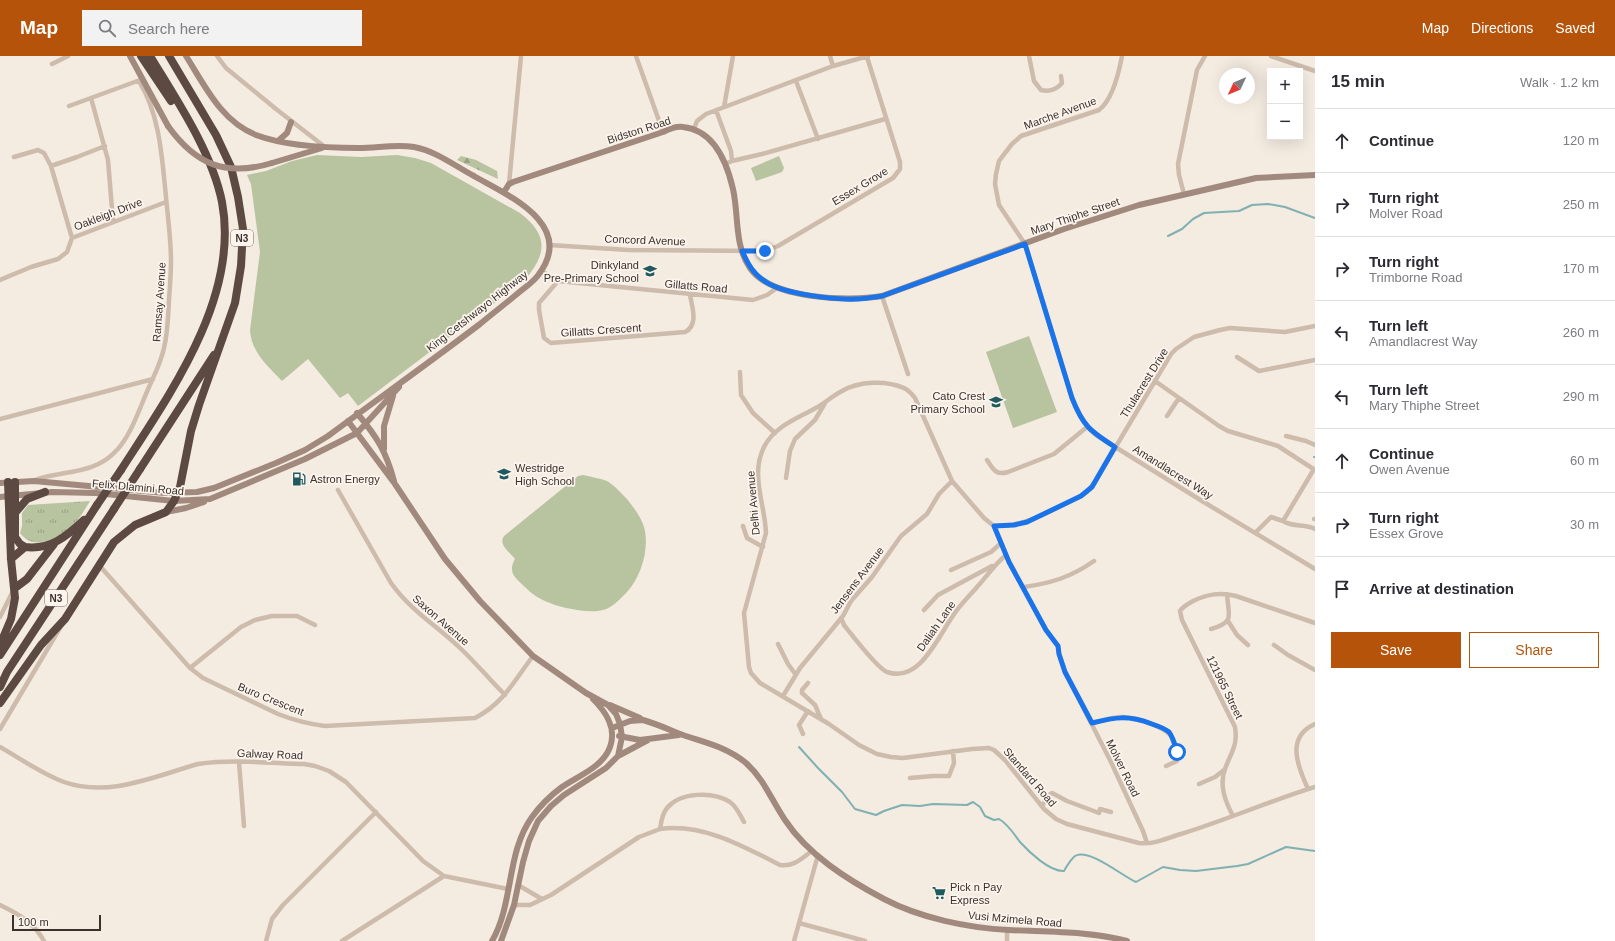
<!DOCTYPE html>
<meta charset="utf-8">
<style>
:root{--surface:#fff;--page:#f2f2f3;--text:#2b2b33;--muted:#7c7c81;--line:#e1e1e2;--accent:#b45309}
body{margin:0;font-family:Arial,sans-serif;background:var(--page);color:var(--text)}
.controls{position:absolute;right:12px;top:12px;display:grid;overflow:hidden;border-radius:0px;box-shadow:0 4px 16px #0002}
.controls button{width:36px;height:36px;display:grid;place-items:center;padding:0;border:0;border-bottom:1px solid var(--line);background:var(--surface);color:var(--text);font:20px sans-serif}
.compass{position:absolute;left:1219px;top:12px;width:36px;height:36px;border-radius:50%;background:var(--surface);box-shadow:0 4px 16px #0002;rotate:226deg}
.scale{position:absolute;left:12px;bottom:10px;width:89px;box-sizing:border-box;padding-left:4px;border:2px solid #3b302b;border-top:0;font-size:11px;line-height:14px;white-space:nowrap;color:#3b302b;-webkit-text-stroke:3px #fbf5ee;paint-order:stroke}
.stop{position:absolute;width:12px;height:12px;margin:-9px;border:3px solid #1a73e8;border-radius:50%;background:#fff}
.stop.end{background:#1a73e8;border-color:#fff;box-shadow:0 1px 4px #0008}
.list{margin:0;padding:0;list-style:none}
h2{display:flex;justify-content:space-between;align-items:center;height:52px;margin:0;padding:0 16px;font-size:17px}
h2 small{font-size:13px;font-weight:400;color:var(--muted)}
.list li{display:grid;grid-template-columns:26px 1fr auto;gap:12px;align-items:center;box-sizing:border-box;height:64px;padding:0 16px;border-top:1px solid var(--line)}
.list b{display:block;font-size:15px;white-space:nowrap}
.list p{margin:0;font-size:13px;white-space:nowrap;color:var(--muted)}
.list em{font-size:13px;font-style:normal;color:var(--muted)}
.actions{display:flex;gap:8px;padding:12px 16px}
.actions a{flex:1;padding:9px 0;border:1px solid var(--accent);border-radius:0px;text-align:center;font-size:14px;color:var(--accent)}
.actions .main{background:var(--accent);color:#fff}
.icon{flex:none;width:22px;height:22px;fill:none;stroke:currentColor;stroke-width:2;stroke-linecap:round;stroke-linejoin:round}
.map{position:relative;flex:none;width:1315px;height:885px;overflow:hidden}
header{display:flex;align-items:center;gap:24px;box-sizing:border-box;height:56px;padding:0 20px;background:var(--accent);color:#fff}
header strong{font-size:19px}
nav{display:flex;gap:22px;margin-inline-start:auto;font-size:14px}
.search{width:280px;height:36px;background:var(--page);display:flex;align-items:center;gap:10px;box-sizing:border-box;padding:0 14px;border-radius:0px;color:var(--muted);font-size:15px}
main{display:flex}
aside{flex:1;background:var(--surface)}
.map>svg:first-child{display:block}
</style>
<header>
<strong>Map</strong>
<div class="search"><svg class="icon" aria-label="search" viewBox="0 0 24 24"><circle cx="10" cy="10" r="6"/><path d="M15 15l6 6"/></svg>Search here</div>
<nav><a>Map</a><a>Directions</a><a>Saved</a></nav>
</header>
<main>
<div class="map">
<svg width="1315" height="885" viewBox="0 0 1315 885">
<defs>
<pattern id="forest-firs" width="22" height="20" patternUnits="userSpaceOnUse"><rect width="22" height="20" fill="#b8c4a0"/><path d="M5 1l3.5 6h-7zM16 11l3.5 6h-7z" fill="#97a083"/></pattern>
<pattern id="park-tufts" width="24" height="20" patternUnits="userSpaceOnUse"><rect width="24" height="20" fill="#b8c4a0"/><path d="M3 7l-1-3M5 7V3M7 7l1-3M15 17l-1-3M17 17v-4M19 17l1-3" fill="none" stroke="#97a083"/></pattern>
</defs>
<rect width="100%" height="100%" fill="#f4ebe1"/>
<path fill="#b8c4a0" d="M317,99L361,101L397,99L415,102L431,107L520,157C550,180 546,199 524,225L358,350L348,337L340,342L308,303L282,325C268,310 251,296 250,274L260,196L251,128L247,119L266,115L292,105Z
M779,100L784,112L782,116L756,125L751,112Z
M1029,280L1057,356L1013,372L986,296Z
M583,419C591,421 599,422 607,425C614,429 621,437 627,443C634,452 641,461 644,471C650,492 641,521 627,536C620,543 612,552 603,554C592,557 577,554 566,552C551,548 538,544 526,532C516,522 507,517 515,503C510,496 498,489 504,480L578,420Z"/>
<path fill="url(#forest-firs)" d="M461,100L476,104L497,115L498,123L457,104Z"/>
<path fill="url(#park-tufts)" d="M90,445C85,453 80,462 74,468C61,481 34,497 20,477L22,470V457L28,449Z"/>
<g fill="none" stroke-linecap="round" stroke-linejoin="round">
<path stroke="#7fb0b2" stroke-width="2" d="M1168,180L1182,173L1193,163L1204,157L1239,155L1252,149L1268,148L1285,151L1315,162
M1314,401H1315
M799,691L818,712L842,736L855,753L876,759L884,755L902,749L920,750L933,748L967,749L973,746L980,751L985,760L994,764L999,763C1008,768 1014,778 1020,786C1029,796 1050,816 1064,815C1067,810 1070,804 1075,800C1089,792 1122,820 1136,826L1163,811L1180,814L1196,815L1237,810L1248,808L1286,791L1315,795"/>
<path stroke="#cdbbac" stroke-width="4.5" d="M217,0L226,12L276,53L325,91
M636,0L663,76
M830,0L833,10
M1029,0L1034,25L1041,34C1049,36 1057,33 1062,27L1061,20
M1122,0C1119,16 1112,44 1099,54L1021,80L1012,88L1005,97L999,105L996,118L995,128L999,149L1025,188L1072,342C1078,358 1084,369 1096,379L1202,445L1315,513
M1271,0L1315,15
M52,8L68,0
M796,25L818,83
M69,50L91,42
M724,51L733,0
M716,54L731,95L732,105L725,108
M694,73L697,65L706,58L833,10L868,0
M14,101L38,94L44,97L51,110L72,182
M732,105L762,98L885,63
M51,110L77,101L105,90
M509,128L521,0
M1184,138L1179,119L1178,108L1197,14L1205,0
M113,165L108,104L91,42L140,24
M549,189L629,194L765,195L778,190L893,122L900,113V106L867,1
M541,215L558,225L753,244L767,239L777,232
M0,224L31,211L58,203L67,196L72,182L166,146
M558,225L539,247V254L544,282L551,287L685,276C699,269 692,251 690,239
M882,240L908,318
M1237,301L1259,315L1315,304
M740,316L741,339L753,357L775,377
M1155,325L1219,370L1228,375L1278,390L1315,414
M1167,360L1179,342
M0,363L153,323
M1286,380L1306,385L1315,389
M987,404C993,413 996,420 1008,416L1054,398L1087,371
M786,422L790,395L795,383L815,364L825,347
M35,424C63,414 94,419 116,395C131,380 140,351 149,331C155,318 161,306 164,292C168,276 168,260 169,244C170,231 171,218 171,205C171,184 168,163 166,141C162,102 160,59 139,25
M338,434L391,527C411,555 436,569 460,592C476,607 490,624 505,639
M1314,463H1315
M1283,465C1294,472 1305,467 1315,473
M743,470L747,482L763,491
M994,470C1026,471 1052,454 1081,440L1087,436L1096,424L1171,298L1176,293L1194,281L1220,274L1230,272L1285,276L1315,270
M1255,477L1271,461L1283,465L1314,413
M99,509L190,612L203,622L278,658C293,664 309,668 325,670L475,662C504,647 514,625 533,600
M951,514L991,496L1000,488
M1024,531C1052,527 1071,521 1094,505
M924,554L938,539L992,510
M0,561L13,535
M841,562L844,569C852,579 877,612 887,616C922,628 940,575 957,554C963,546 971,538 977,531C987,520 995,508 1006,499
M1228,565L1237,579L1248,589
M1211,573C1236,566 1228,559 1227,538
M778,588L788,608L796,619
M1274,589L1288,599L1315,614
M190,612L241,571L255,564L272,560H297L315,569
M808,627L802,634V637L815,649L821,663
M783,640L800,612L843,560L851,545L872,521L901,480L927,458L939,438L952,425
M1092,667C1101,665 1112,661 1122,661C1131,661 1140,664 1149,667C1169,674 1178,681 1177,705L1166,710
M0,673L60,572
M803,678L799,669L808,655
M0,691C21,703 42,718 64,726C109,742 155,720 198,708C232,703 269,707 304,708L315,710L329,715L346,726L423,805L444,820L508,833
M239,706L244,770
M910,722L933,720H949L954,707L953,695
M1199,728L1215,721L1224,714
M1308,733C1298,711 1285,681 1315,668
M1042,750L1049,739L1052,737L1067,745L1099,757L1100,753L1111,756
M1233,760C1225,745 1219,729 1225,713C1231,696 1238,690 1235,671L1182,564L1180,555C1183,550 1188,548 1193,545C1208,538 1220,536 1236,540L1315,567
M660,773C702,767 743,790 780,809C794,811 802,802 812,795
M1147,787L1143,775L1110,704L1065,616L1059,598L1058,590L1046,574L1009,506L994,470L984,462L952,425L915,342C912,338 908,334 904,332C886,324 859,325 842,335C832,340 824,348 814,353C796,363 774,371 764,391C750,419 765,448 766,477L744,557L749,611L751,617L760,627L829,668L859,689L877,698L891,701L903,702L972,693L989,692L994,694L1005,704L1044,753L1056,763L1067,768L1139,787C1153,789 1167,782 1181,778C1226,764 1270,745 1315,731
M518,829L542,843
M0,849C19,858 34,867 44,885
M514,849H530L551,839L639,781L660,773C661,766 662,758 667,752C680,736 713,735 730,746C737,751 740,759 744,766
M799,867L865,885
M266,885L272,863L283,849L376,756
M342,885L444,820
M794,885L818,799
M1007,885V874"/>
<path stroke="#a18a7d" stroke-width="6" d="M130,0L168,70
M278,85L287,77L291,66
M272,107L322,92
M504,136L509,128L513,126L663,76C669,73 676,70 683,71C714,74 727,107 733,133C739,160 734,189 750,212C771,243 848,246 882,240L1064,173L1139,149L1256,122L1315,119
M357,357C377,381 386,395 394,425
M348,365L395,428L445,503L480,545L533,600L586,637L608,649L616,658L620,668L622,681L618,700L606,712L564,739L551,750L538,765L529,785L523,806L514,849L501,885
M384,393V370L393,340
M0,427L34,425L165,437L197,436L214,432L276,407L305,394L328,380C378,343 430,306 480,268C492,258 505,248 517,238C525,231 534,226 539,218C576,168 507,139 474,120C455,110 436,95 414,91C396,88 377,92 359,92C328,92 285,90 256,79C221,65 205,30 186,0
M0,441L52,436L96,437L174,445L210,443L305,403L357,377L399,331
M166,456L186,452L204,446
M610,649L640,662
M612,672L630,665L643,664C657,668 670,674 683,679C706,687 727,691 746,707C764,723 772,745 785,764C808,799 848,824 884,843C920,862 968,872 1009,874C1048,876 1089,875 1127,885
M619,680L640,684L679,679
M618,700L648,684
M492,885C514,847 506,797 532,761C540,750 551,739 562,731C578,720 603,711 610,691C617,672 606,656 593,643"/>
<path stroke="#5c4a42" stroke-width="8" d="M141,0L171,45
M140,413L214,299
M121,414C170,338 240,241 222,146C212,96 176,43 150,0
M15,426V457
M25,491L20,488L15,481V457L27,443L45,436
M11,503L25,491C50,494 66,481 84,464
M15,532L27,523L54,488
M0,589L11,563L15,542L11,503L8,426
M0,599L97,449
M0,631L7,616L114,453
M0,647L41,589L65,563L114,486L135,469L166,456L174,445L180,431L191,375L199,349L235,247L241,210L243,173L238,141L231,111L216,79L169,0"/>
<path stroke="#a18a7d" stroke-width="6" d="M168,70C196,109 226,121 272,107"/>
<path stroke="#5c4a42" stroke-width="8" d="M97,449L121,414
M114,453L140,413"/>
</g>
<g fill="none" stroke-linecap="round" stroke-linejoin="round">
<path stroke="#1a73e8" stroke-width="5" d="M765,195H742C748,208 753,218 766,226C784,238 835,244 857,243C865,243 874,241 882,240L1025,188L1072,342C1083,370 1090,375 1115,391L1092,431L1081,440L1027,466L1014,469L994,470L1009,506L1046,574L1058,590L1059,598L1065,616L1092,667C1116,661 1128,659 1152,668C1158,670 1164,672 1169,676C1173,681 1175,690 1177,696"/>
</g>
<defs>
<g id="school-bare" transform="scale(1.08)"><path d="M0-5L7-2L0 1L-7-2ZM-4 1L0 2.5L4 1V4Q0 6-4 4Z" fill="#1f5a5e" stroke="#fbf5ee" stroke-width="2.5" paint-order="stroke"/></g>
<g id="fuel-bare" transform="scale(1.08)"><path d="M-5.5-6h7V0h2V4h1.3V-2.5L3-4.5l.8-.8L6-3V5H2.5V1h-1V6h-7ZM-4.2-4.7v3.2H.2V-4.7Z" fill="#1f5a5e" stroke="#fbf5ee" stroke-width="2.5" paint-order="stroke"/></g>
<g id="supermarket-bare" transform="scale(1.08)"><path d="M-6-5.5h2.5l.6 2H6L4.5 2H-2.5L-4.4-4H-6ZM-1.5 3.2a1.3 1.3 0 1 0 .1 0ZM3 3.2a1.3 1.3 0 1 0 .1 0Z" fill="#1f5a5e" stroke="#fbf5ee" stroke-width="2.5" paint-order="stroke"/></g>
</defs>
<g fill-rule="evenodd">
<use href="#school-bare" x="650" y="215"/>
<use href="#school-bare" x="996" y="346"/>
<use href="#school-bare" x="504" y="418"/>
<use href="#fuel-bare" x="299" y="423"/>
<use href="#supermarket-bare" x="939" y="837"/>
</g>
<g text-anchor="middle" stroke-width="3.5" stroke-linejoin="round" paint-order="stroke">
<g fill="#fbf5ee" stroke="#756b66" stroke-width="1">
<rect x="231" y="174" width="22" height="16" rx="3"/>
<rect x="45" y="534" width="22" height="16" rx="3"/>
</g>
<g font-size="10" font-weight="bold" fill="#3b302b">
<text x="242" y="186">N3</text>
<text x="56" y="546">N3</text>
</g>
<g font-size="11" fill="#3b302b" stroke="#fbf5ee">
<text transform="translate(1060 57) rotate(-20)" y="4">Marche Avenue</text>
<text transform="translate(639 74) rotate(-18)" y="4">Bidston Road</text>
<text transform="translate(860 130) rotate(-31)" y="4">Essex Grove</text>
<text transform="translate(108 158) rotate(-21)" y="4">Oakleigh Drive</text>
<text transform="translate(1075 160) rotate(-19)" y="4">Mary Thiphe Street</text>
<text transform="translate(645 184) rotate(2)" y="4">Concord Avenue</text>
<text transform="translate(696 230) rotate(5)" y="4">Gillatts Road</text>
<text transform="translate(159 246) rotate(-86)" y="4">Ramsay Avenue</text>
<text transform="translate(477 255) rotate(-38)" y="4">King Cetshwayo Highway</text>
<text transform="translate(601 274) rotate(-4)" y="4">Gillatts Crescent</text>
<text transform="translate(1144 327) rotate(-58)" y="4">Thulacrest Drive</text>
<text transform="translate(1173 416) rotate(32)" y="4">Amandlacrest Way</text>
<text transform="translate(138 431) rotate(5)" y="4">Felix Dlamini Road</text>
<text transform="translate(753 447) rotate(-95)" y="4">Delhi Avenue</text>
<text transform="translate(857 524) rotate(-53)" y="4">Jensens Avenue</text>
<text transform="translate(441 564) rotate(41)" y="4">Saxon Avenue</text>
<text transform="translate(936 570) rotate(-55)" y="4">Daliah Lane</text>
<text transform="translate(1225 631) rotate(64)" y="4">121965 Street</text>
<text transform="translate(271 643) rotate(22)" y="4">Buro Crescent</text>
<text transform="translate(270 698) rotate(2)" y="4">Galway Road</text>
<text transform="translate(1123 712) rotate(64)" y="4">Molver Road</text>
<text transform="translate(1030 721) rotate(49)" y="4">Standard Road</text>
<text transform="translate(1015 863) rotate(5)" y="4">Vusi Mzimela Road</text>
</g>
<g font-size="11" fill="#3b302b" stroke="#fbf5ee" text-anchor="start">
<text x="639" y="213" text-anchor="end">Dinkyland<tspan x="639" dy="13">Pre-Primary School</tspan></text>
<text x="985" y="344" text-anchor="end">Cato Crest<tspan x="985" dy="13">Primary School</tspan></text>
<text x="515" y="416">Westridge<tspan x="515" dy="13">High School</tspan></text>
<text x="310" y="427">Astron Energy</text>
<text x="950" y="835">Pick n Pay<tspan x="950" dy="13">Express</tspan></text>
</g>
</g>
</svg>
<div class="controls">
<button>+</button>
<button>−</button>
</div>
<svg class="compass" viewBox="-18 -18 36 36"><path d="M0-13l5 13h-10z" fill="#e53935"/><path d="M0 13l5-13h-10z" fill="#7c7c81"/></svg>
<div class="scale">100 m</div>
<div class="stop" style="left:1177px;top:696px"></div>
<div class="stop end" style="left:765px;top:195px"></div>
</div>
<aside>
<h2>15 min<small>Walk · 1.2 km</small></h2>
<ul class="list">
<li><svg class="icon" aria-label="ahead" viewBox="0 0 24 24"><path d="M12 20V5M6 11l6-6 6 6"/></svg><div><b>Continue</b></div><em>120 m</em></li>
<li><svg class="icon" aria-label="right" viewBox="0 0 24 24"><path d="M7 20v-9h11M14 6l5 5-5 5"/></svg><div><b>Turn right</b><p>Molver Road</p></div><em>250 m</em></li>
<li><svg class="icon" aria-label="right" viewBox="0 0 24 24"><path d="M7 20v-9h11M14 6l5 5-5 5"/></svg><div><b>Turn right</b><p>Trimborne Road</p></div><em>170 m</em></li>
<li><svg class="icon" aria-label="left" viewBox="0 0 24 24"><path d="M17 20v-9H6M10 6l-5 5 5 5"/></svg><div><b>Turn left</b><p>Amandlacrest Way</p></div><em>260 m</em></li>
<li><svg class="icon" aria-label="left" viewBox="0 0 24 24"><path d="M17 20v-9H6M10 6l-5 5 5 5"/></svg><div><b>Turn left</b><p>Mary Thiphe Street</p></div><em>290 m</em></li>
<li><svg class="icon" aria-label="ahead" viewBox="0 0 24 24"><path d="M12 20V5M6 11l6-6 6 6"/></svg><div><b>Continue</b><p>Owen Avenue</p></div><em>60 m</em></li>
<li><svg class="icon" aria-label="right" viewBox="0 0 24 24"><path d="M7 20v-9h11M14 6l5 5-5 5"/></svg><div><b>Turn right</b><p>Essex Grove</p></div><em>30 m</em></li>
<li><svg class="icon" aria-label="arrive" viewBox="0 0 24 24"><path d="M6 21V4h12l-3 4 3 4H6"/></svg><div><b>Arrive at destination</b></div></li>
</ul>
<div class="actions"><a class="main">Save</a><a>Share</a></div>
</aside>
</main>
